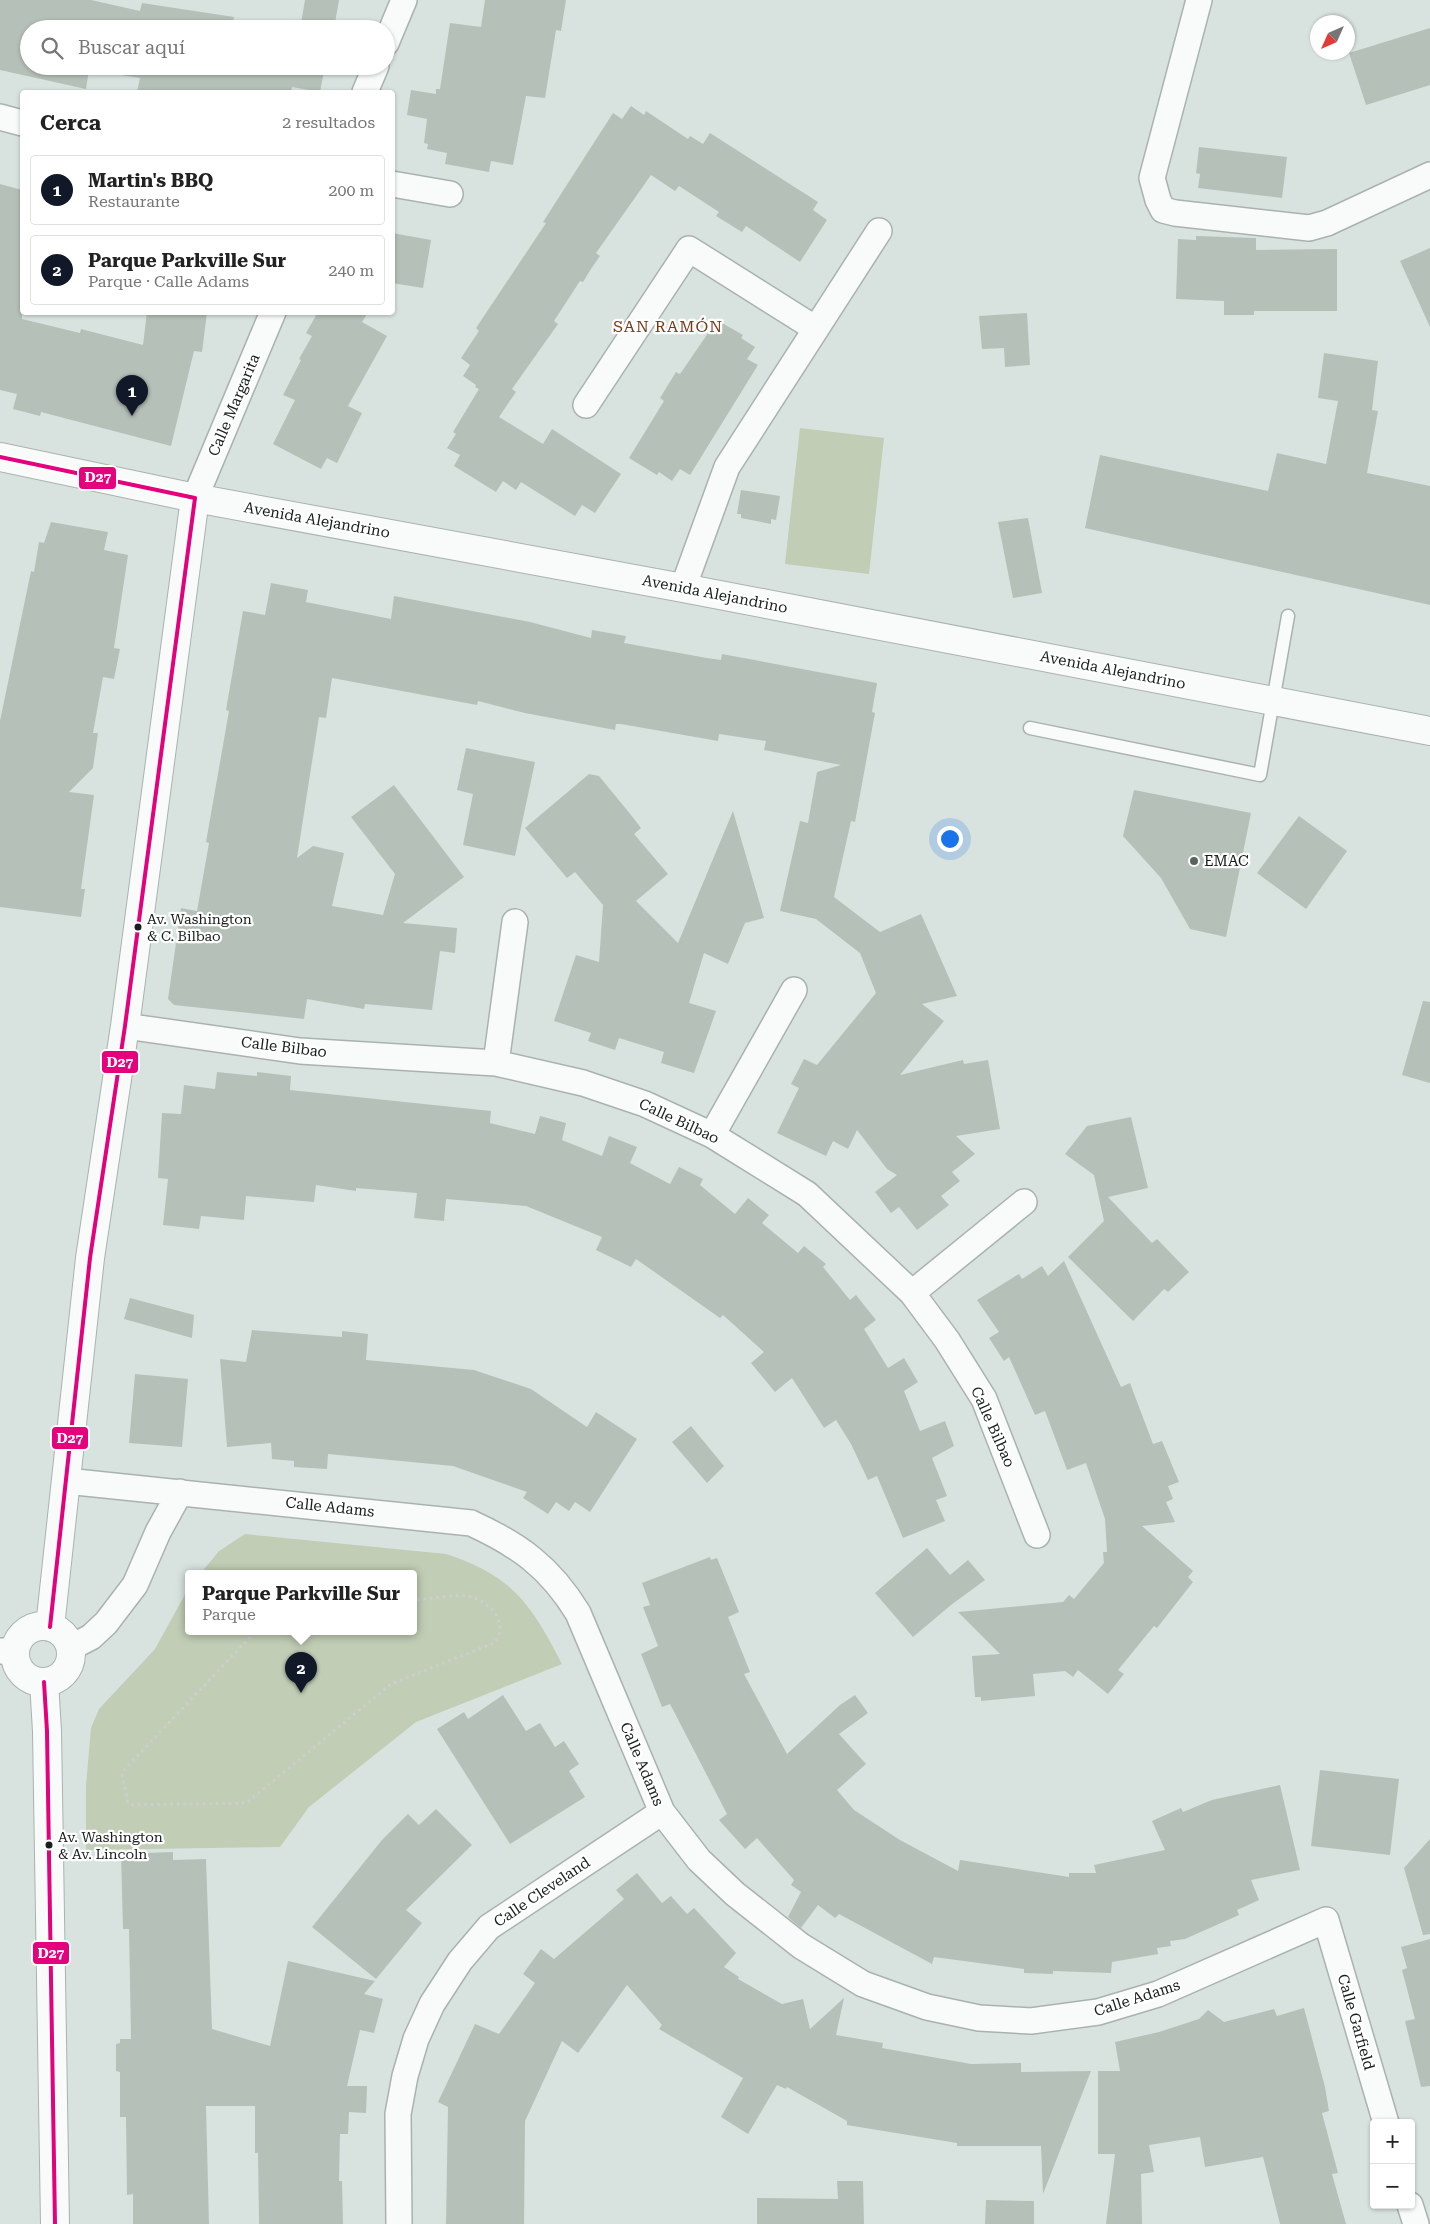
<!DOCTYPE html>
<html lang="es">
<meta charset="utf-8">
<style>
:root{--surface:#fff;--page:#f6f6f6;--text:#222;--muted:#767676;--line:#e0e0e0;--accent:#111827}
body{margin:0;font-family:"Roboto Serif",serif;background:var(--page);color:var(--text)}
.controls{position:absolute;right:15px;bottom:15px;display:grid;overflow:hidden;border-radius:5px;box-shadow:0 1px 4px #0004}
.controls button{width:45px;height:45px;display:grid;place-items:center;padding:0;border:0;border-bottom:1px solid var(--line);background:var(--surface);color:var(--text);font:25px sans-serif}
.compass{position:absolute;left:1310px;top:15px;width:45px;height:45px;border-radius:50%;background:var(--surface);box-shadow:0 1px 4px #0004;rotate:225deg}
.you{position:absolute;left:949px;top:838px;width:18px;height:18px;margin:-12px;border:4px solid #fff;border-radius:50%;background:#1a73e8;box-shadow:0 0 0 8px #1a73e833}
.badge{display:grid;place-items:center;width:32px;height:32px;border-radius:50%;background:var(--accent);color:#fff;font-size:16px;font-weight:700}
.pin{position:absolute;translate:-50% -41px;filter:drop-shadow(0 1px 2px #0008)}
.pin::after{content:'';position:absolute;top:26px;width:18px;height:15px;background:inherit;clip-path:polygon(0 0,100% 0,50% 100%)}
.popup{position:absolute;left:185px;top:1570px;width:232px;height:65px;box-sizing:border-box;display:grid;place-content:center;border-radius:5px;background:var(--surface);filter:drop-shadow(0 1px 4px #0005);font-size:16px;white-space:nowrap;color:var(--muted)}
.popup b{font-size:19px;color:var(--text)}
.popup::after{content:'';position:absolute;left:50%;top:100%;margin-left:-10px;border:10px solid transparent;border-top-color:var(--surface)}
.list{margin:0;padding:0;list-style:none}
h2{display:flex;justify-content:space-between;align-items:center;height:65px;margin:0;padding:0 20px;font-size:21px}
h2 small{font-size:16px;font-weight:400;color:var(--muted)}
.list li{display:grid;grid-template-columns:32px 1fr auto;gap:15px;align-items:center;box-sizing:border-box;height:70px;margin:0 10px 10px;padding:0 10px;border:1px solid var(--line);border-radius:5px}
.list b{display:block;font-size:19px;white-space:nowrap}
.list p{margin:0;font-size:16px;white-space:nowrap;color:var(--muted)}
.list em{font-size:16px;font-style:normal;color:var(--muted)}
.icon{flex:none;width:28px;height:28px;fill:none;stroke:currentColor;stroke-width:2;stroke-linecap:round;stroke-linejoin:round}
.map{position:relative;flex:none;width:1430px;height:2224px;overflow:hidden}
.search{position:absolute;background:var(--surface);box-shadow:0 1px 4px #0004;left:20px;top:20px;width:375px;height:55px;display:flex;align-items:center;gap:12px;box-sizing:border-box;padding:0 18px;border-radius:28px;color:var(--muted);font-size:19px}
.panel{position:absolute;background:var(--surface);box-shadow:0 1px 4px #0004;left:20px;top:90px;width:375px;height:225px;border-radius:5px}
.map>svg:first-child{display:block}
</style>
<div class="map">
<svg width="1430" height="2224" viewBox="0 0 1430 2224">
<rect width="100%" height="100%" fill="#d8e3df"/>
<path fill="#c1cdb5" d="M800,428L884,438L869,574L785,564Z
M245,1534L446,1554C513,1576 531,1604 562,1664L416,1722L309,1807L280,1847L86,1850V1786L91,1728L99,1709L155,1649L188,1589V1632H414V1574H200L219,1551Z"/>
<path fill="#b5c0b8" d="M0,0H91L140,11L142,3L234,17L232,29H29V66H325L320,92L292,87L291,92H137L140,78L89,70L86,89L0,70Z
M305,0H339L334,29H300Z
M485,0H566L561,31L556,30L545,98L526,96L513,165L491,161L489,172L445,164L447,153L427,149L428,144L424,143L427,119L407,115L411,90L436,94V89H440L450,23L481,27Z
M1430,28V85L1366,105L1349,53Z
M631,106L644,115L646,111L688,139L690,136L703,144L710,133L818,202L813,210L827,220L800,262L746,226L742,232L716,216L719,212L679,186L675,191L651,175L596,253L600,256L591,269L583,282L580,281L554,321L558,324L512,389L516,392L499,417L543,444L552,429L621,474L595,513L582,505L575,516L521,482L516,490L503,481L496,492L454,466L460,455L447,448L456,434L453,432L479,389L475,387L476,385L463,376L470,365L461,358L479,331L476,328L546,223L543,222L613,113L622,119Z
M1199,147L1287,157L1282,198L1198,188L1200,174L1196,173Z
M0,184L22,190V319L80,333L81,329L143,345L147,312H207L202,352L194,351L171,446L41,412L40,416L13,409L17,394L0,390Z
M392,233L431,240L423,288L392,283Z
M1196,236L1256,238V250L1337,249V311H1254V315H1224V301L1176,299L1178,239L1196,240Z
M1430,248V327L1400,261Z
M318,312H368L362,322L387,336L348,406L362,413L337,463L327,458L321,469L273,444L295,400L283,395L301,360L299,359L312,336L306,333Z
M1027,313L1030,365L1005,367L1004,348L982,349L979,316Z
M715,323L720,326L722,323L743,335L741,338L755,347L747,359L758,365L690,475L680,469L672,481L659,472L657,475L629,458L664,401L660,398L676,372L680,374Z
M1324,353L1378,361L1372,410L1378,411L1367,473L1430,486V605L1085,528L1100,455L1268,491L1277,453L1326,464L1338,401L1318,398Z
M741,490L780,496L776,520L771,519V524L741,518V514H737Z
M1028,518L1042,593L1013,598L998,522Z
M51,522L108,532L104,550L128,555L114,648L120,649L114,679L103,677L93,733H98L93,768L69,792L94,795L81,889H85L81,917L0,907V721L31,571L34,572L39,542L44,543Z
M271,583L308,590L306,602L391,619L394,596L530,622L591,638L592,630L626,636L624,643L707,658L721,660L722,654L877,683L872,712L875,713L855,822L851,821L834,897L880,932L921,914L957,996L922,1004L944,1021L900,1075L963,1060L964,1064L988,1060L1000,1129L956,1136L975,1154L952,1172L960,1181L941,1196L949,1205L917,1230L899,1207L891,1213L875,1192L897,1175L887,1169L857,1130L848,1149L833,1141L826,1156L777,1133L799,1088L791,1084L804,1059L817,1065L876,993L860,953L816,919L780,911L800,821L808,823L817,772L841,765L764,750L766,741L719,734L718,741L621,724H616L615,730L525,713L478,701L477,705L332,678L326,718L319,717L297,858L313,846L344,853L332,906L383,915L395,874L351,817L394,785L464,877L403,923L457,928L455,953L440,951L432,1010L365,1004L364,1009L307,999L304,1019L174,1005L168,999L181,908L197,911L209,843L206,842L229,711L226,710L243,611L265,615Z
M466,748L535,762L515,856L463,845L473,794L457,790Z
M589,774L599,776L631,815L641,828L634,834L668,874L636,901L678,943L733,811L764,918L745,923L728,964L704,953L689,1003L716,1011L694,1073L661,1063L664,1052L619,1038L615,1050L588,1041L591,1033L554,1021L576,955L599,962L603,905L575,872L567,878L525,828Z
M1134,790L1251,813L1226,937L1190,929L1161,878L1123,836Z
M1299,816L1347,851L1306,909L1257,873Z
M1423,1001L1430,1002V1083L1402,1075Z
M217,1072L257,1076V1072L291,1076L290,1090L491,1111L490,1123L535,1134L540,1116L566,1123L562,1140L602,1156L609,1136L637,1147L630,1163L670,1184L679,1167L703,1179L700,1185L735,1214L748,1198L769,1215L762,1223L798,1253L804,1246L826,1264L823,1267L850,1300L856,1295L876,1320L864,1329L888,1368L904,1358L918,1382L904,1391L920,1431L945,1421L954,1446L932,1458L947,1496L936,1500L945,1521L903,1538L877,1476L868,1480L851,1444L836,1420L824,1428L792,1378L775,1392L751,1363L764,1352L723,1315L720,1318L636,1259L631,1267L596,1250L602,1237L526,1206L446,1199L444,1221L414,1218L417,1193L356,1188V1191L316,1185L314,1202L246,1196L244,1220L201,1216L199,1229L163,1225L168,1179L158,1178L162,1113L181,1114L184,1085L215,1089Z
M1131,1117L1148,1188L1108,1197L1152,1243L1157,1239L1189,1272L1168,1292L1164,1289L1133,1321L1068,1257L1104,1221L1094,1175L1065,1154L1087,1126Z
M1064,1261L1121,1387L1130,1383L1153,1444L1162,1441L1179,1482L1168,1486L1173,1499L1166,1502L1175,1522L1142,1526L1193,1571L1188,1577L1193,1582L1157,1628L1154,1626L1118,1670L1124,1674L1108,1694L1078,1670L1073,1677L1065,1671L1033,1674L1035,1696L981,1701V1697H975L972,1656L1000,1654L958,1612L1063,1602L1069,1595L1074,1599L1104,1563L1103,1552H1107L1105,1519L1086,1463L1067,1470L1045,1411L1035,1415L1009,1357L1004,1361L989,1338L999,1332L977,1300L1019,1274L1022,1279L1042,1266L1048,1276Z
M130,1298L194,1315L192,1338L124,1319Z
M252,1330L342,1337V1331L368,1334L366,1360L474,1370L531,1389L587,1427L596,1412L637,1439L590,1512L575,1502L569,1511L556,1502L548,1514L523,1498L527,1492L453,1466L328,1454L327,1469L294,1467V1461L272,1459L271,1443L227,1447L220,1359L246,1362Z
M135,1374L188,1379L182,1447L129,1443Z
M691,1426L724,1466L707,1483L672,1442Z
M927,1548L950,1575L968,1560L985,1580L951,1605L913,1637L875,1593Z
M710,1557L711,1560L717,1558L739,1612L728,1617L750,1672L744,1674L787,1754L840,1705L855,1695L868,1713L839,1734L866,1764L837,1790L854,1810L900,1840L958,1871L960,1860L1069,1877V1873H1096L1094,1865L1165,1850L1152,1821L1181,1808L1183,1812L1212,1800L1280,1785L1300,1870L1251,1880L1259,1900L1237,1910L1239,1915L1185,1939L1170,1941L1171,1946L1157,1948L1158,1954L1112,1962L1111,1973L1053,1971V1974L1024,1973V1969L934,1957L932,1964L839,1914L835,1918L818,1905L801,1928L788,1917L801,1892L791,1885L794,1880L757,1838L745,1849L719,1820L727,1814L670,1704L662,1707L641,1654L658,1646L643,1607L650,1605L642,1583Z
M503,1695L526,1731L540,1723L555,1747L564,1741L579,1764L569,1771L585,1797L510,1844L437,1729L464,1712L468,1719Z
M1320,1770L1399,1779L1390,1855L1311,1846Z
M436,1809L472,1845L406,1910L422,1923L376,1979L312,1927L382,1840L408,1814L419,1825Z
M1430,1839V1934L1423,1935L1404,1868Z
M173,1852V1860L206,1859L212,2029L270,2046L288,1961L375,1981L364,1994L383,1999L374,2033L360,2030L347,2086H367L366,2113L349,2112L348,2134H340L339,2181H342L343,2224H259L258,2153H255V2106H206L209,2224H133V2194L127,2195L126,2117H120V2072L116,2071V2044L120,2043V2039H131L129,1929H123L121,1854Z
M637,1873L662,1903L671,1896L687,1914L694,1908L736,1953L724,1967L739,1977L738,1979L782,2004L803,1999L810,2029L844,1998L836,2035L883,2043L882,2048L971,2064L1021,2063V2072L1091,2071L1043,2194L1041,2146H957V2143L847,2125V2121L787,2087L786,2089L777,2085L748,2134L721,2117L743,2078L659,2029L662,2025L627,1985L578,2053L562,2041L525,2121L524,2224H446L448,2107L438,2102L475,2024L499,2034L535,1983L523,1974L541,1949L554,1959L624,1899L616,1890Z
M1430,1939V2086L1421,2087L1405,2021L1415,2019L1402,1970L1407,1968L1401,1947Z
M1304,2008L1325,2087L1329,2111L1322,2113L1338,2173L1332,2174L1346,2224H1280L1263,2157L1205,2167L1200,2137L1149,2145L1154,2172L1141,2174L1142,2224H1106L1115,2154H1098V2071H1120L1115,2042L1159,2032L1199,2019L1208,2010L1224,2022L1274,2009L1277,2016Z
M837,2181H863L864,2224H757V2198L838,2199Z
M986,2200L1034,2201V2224H985Z"/>
<g fill="none" stroke-linecap="round" stroke-linejoin="round">
<g stroke="#aab2af" stroke-width="15">
<path id="service" d="M1030,728L1260,775L1288,616"/>
</g>
<g stroke="#aab2af" stroke-width="28">
<path id="minor" d="M1199,0L1152,178L1158,200L1163,210L1175,213L1309,228L1327,223L1430,175
M386,43L404,0
M365,92L376,66
M0,117L22,123
M392,184L450,194
M586,405L689,249L816,329
M195,498L273,312
M683,588L727,467L879,231
M125,1026L300,1051L496,1063L583,1083L645,1104L712,1135L807,1194L912,1293L947,1340L984,1399L1037,1535
M496,1063L515,922
M712,1135L794,990
M912,1293L1024,1202
M66,1481L471,1523C519,1545 550,1567 578,1613L662,1812L699,1860L735,1894L801,1946L863,1984L927,2007L979,2018L1031,2021L1098,2012L1158,1994L1326,1920L1386,2123
M70,1648L91,1637L106,1623L135,1585L158,1532L180,1492
M0,1651H15
M1410,2205L1416,2224
M399,2224L398,2114L405,2076L416,2039L432,2004L460,1961L489,1927L662,1812"/>
</g>
<g stroke="#aab2af" stroke-width="30">
<path id="tertiary" d="M0,457L195,498L683,588L1430,731
M15 1654a28 28 0 1 1 56 0a28 28 0 1 1-56 0Z
M50,1627L90,1258L125,1026L195,498
M44,1682L47,1731L55,2224"/>
</g>
<path stroke="#cdcfcf" stroke-width="3" stroke-dasharray="2.5 4" stroke-linecap="butt" d="M255,1632L124,1770L122,1775L128,1802L133,1805L246,1803L250,1800L391,1684L494,1643C510,1623 491,1604 472,1597C459,1593 427,1599 414,1600"/>
<use href="#service" stroke="#f9fbfa" stroke-width="12"/>
<use href="#minor" stroke="#f9fbfa" stroke-width="25"/>
<use href="#tertiary" stroke="#f9fbfa" stroke-width="28"/>
<g stroke="#fff" stroke-width="8">
<path id="bus-1" d="M0,457L195,498
M50,1627L90,1258L125,1026L195,498
M44,1682L47,1731L55,2224"/>
</g>
<use href="#bus-1" stroke="#e5007d" stroke-width="4"/>
</g>
<circle fill="#5b6360" stroke="#fff" stroke-width="2" cx="1194" cy="861" r="5"/>
<g fill="#171e1b" stroke="#fff" stroke-width="2">
<circle cx="138" cy="927" r="4.5"/>
<circle cx="49" cy="1845" r="4.5"/>
</g>
<g text-anchor="middle" stroke-width="4.5" stroke-linejoin="round" paint-order="stroke">
<g font-size="14" fill="#171e1b" stroke="#fff" text-anchor="start">
<text x="147" y="924">Av. Washington<tspan x="147" dy="17">&amp; C. Bilbao</tspan></text>
<text x="58" y="1842">Av. Washington<tspan x="58" dy="17">&amp; Av. Lincoln</tspan></text>
</g>
<g font-size="15" fill="#171e1b" stroke="#fff">
<text transform="translate(234 405) rotate(-67)" y="5">Calle Margarita</text>
<text transform="translate(317 520) rotate(10)" y="5">Avenida Alejandrino</text>
<text transform="translate(715 594) rotate(11)" y="5">Avenida Alejandrino</text>
<text transform="translate(1113 670) rotate(11)" y="5">Avenida Alejandrino</text>
<text transform="translate(284 1047) rotate(7)" y="5">Calle Bilbao</text>
<text transform="translate(679 1121) rotate(25)" y="5">Calle Bilbao</text>
<text transform="translate(993 1427) rotate(66)" y="5">Calle Bilbao</text>
<text transform="translate(330 1507) rotate(6)" y="5">Calle Adams</text>
<text transform="translate(642 1764) rotate(67)" y="5">Calle Adams</text>
<text transform="translate(542 1892) rotate(-34)" y="5">Calle Cleveland</text>
<text transform="translate(1137 1998) rotate(-18)" y="5">Calle Adams</text>
<text transform="translate(1356 2022) rotate(74)" y="5">Calle Garfield</text>
</g>
<g font-size="15" fill="#171e1b" stroke="#fff" text-anchor="start">
<text x="1204" y="866">EMAC</text>
</g>
<g font-size="16" letter-spacing="1" fill="#783917" stroke="#fff">
<text x="668" y="332">SAN RAMÓN</text>
</g>
</g>
<g stroke="#fff" stroke-width="2">
<rect x="78" y="466" width="39" height="24" rx="5" fill="#e5007d"/>
<rect x="101" y="1050" width="38" height="24" rx="5" fill="#e5007d"/>
<rect x="51" y="1426" width="38" height="24" rx="5" fill="#e5007d"/>
<rect x="32" y="1941" width="38" height="24" rx="5" fill="#e5007d"/>
</g>
<g font-size="14" text-anchor="middle" font-weight="bold" fill="#fff">
<text x="98" y="482">D27</text>
<text x="120" y="1067">D27</text>
<text x="70" y="1443">D27</text>
<text x="51" y="1958">D27</text>
</g>
</svg>
<div class="controls">
<button>+</button>
<button>−</button>
</div>
<svg class="compass" viewBox="-18 -18 36 36"><path d="M0-13l5 13h-10z" fill="#e53935"/><path d="M0 13l5-13h-10z" fill="#767676"/></svg>
<div class="you"></div>
<div class="pin badge" style="left:132px;top:416px">1</div>
<div class="pin badge" style="left:301px;top:1693px">2</div>
<div class="popup"><b>Parque Parkville Sur</b>Parque</div>
<div class="search"><svg class="icon" aria-label="search" viewBox="0 0 24 24"><circle cx="10" cy="10" r="6"/><path d="M15 15l6 6"/></svg>Buscar aquí</div>
<section class="panel">
<h2>Cerca<small>2 resultados</small></h2>
<ul class="list">
<li><span class="badge">1</span><div><b>Martin's BBQ</b><p>Restaurante</p></div><em>200 m</em></li>
<li><span class="badge">2</span><div><b>Parque Parkville Sur</b><p>Parque · Calle Adams</p></div><em>240 m</em></li>
</ul>
</section>
</div>
